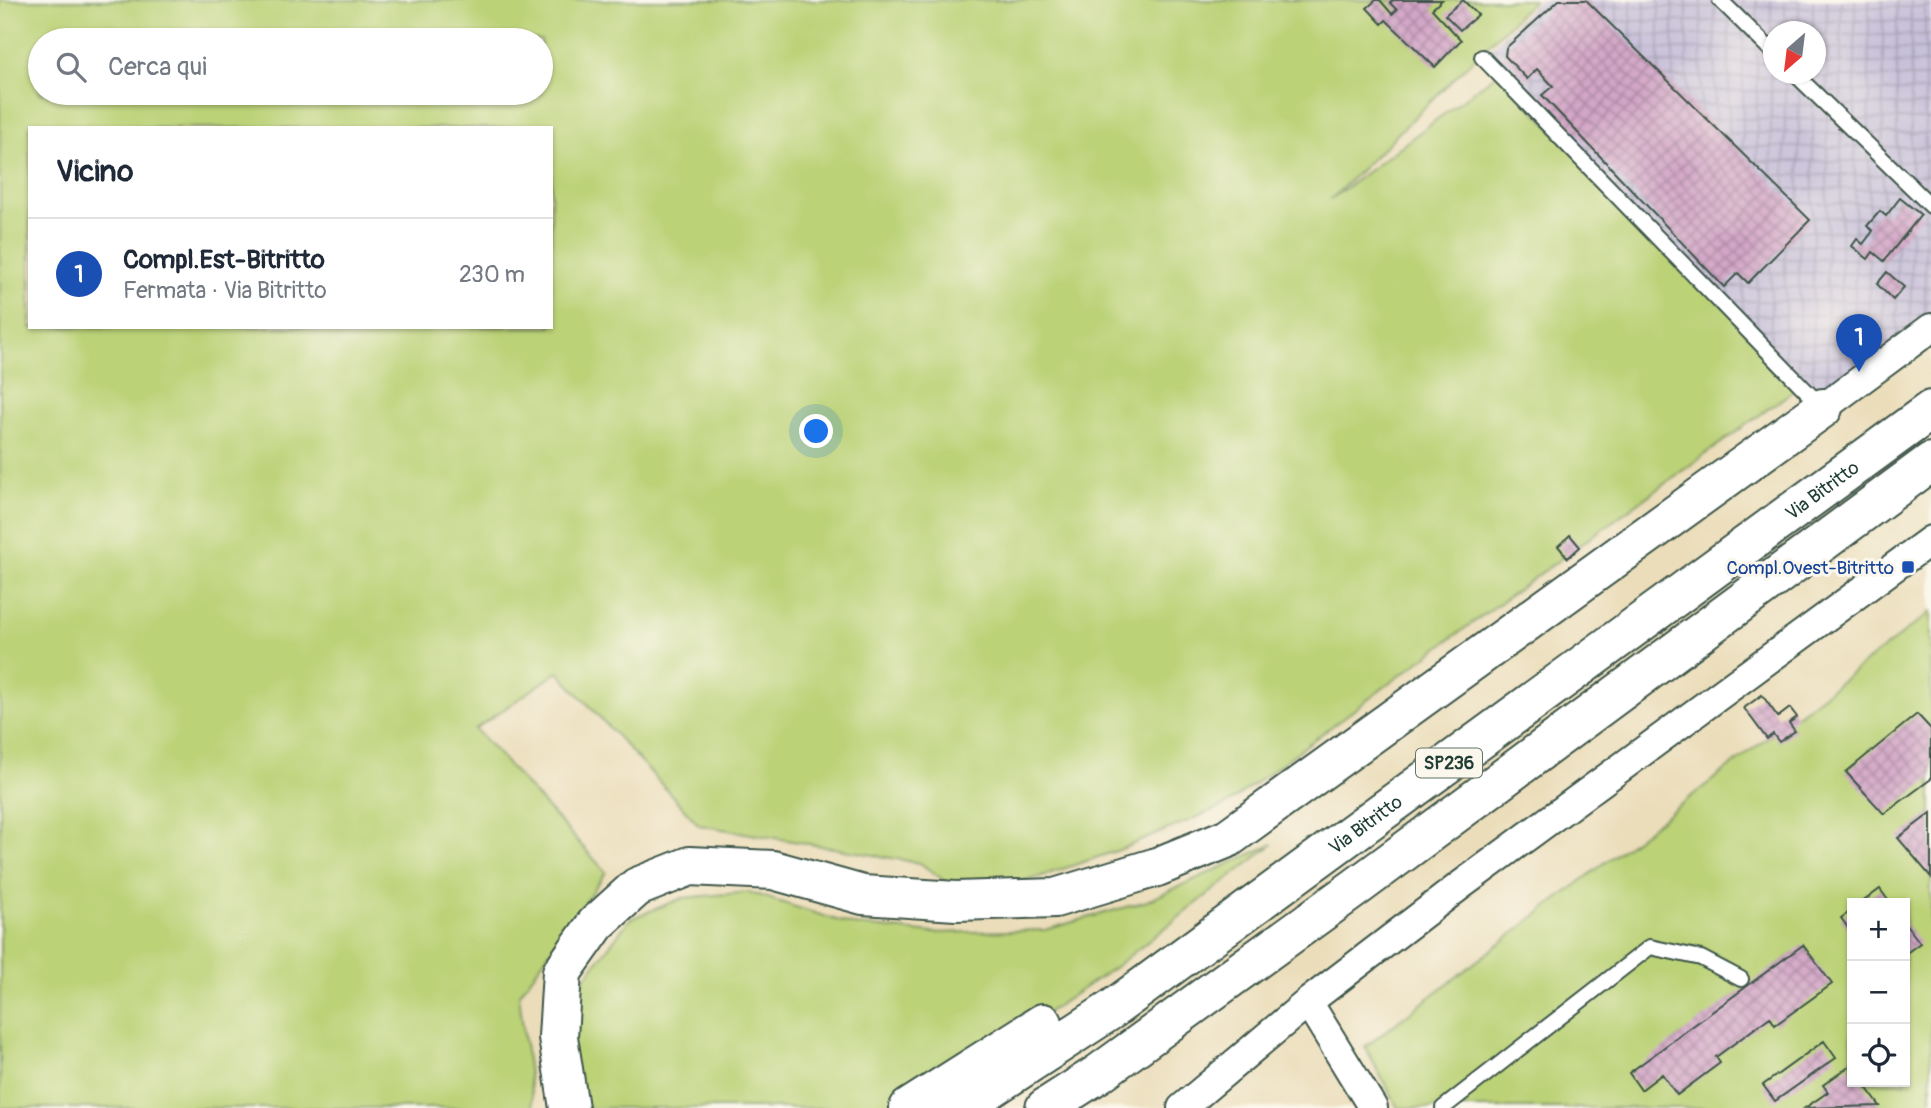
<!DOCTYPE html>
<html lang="it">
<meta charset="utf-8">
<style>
:root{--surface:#fff;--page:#f6f6f7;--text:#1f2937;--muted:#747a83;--line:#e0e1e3;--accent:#d1495b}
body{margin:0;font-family:Pangolin,sans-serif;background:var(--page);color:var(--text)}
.controls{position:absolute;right:21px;bottom:21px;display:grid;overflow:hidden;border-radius:0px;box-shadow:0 2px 5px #0004}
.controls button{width:63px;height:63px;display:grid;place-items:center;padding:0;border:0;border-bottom:2px solid var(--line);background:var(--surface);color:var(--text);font:35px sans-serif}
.compass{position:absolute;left:1763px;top:21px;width:63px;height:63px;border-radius:50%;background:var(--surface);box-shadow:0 2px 5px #0004;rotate:208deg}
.you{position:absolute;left:817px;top:432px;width:24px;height:24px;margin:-18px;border:5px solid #fff;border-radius:50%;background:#1a73e8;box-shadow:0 0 0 10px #1a73e833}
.badge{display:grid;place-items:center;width:46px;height:46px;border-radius:50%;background:var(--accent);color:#fff;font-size:23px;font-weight:700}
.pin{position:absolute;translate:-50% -58px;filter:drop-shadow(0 2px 4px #0008)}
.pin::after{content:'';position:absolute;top:37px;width:24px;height:21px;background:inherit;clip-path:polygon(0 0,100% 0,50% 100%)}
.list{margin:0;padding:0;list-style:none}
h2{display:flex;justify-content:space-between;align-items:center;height:91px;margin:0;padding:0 28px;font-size:30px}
h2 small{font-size:23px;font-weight:400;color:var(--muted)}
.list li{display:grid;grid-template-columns:46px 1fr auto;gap:21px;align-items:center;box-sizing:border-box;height:112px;padding:0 28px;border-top:2px solid var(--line)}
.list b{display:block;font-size:26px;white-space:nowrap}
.list p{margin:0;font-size:23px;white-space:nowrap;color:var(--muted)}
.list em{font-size:23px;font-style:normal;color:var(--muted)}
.icon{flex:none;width:38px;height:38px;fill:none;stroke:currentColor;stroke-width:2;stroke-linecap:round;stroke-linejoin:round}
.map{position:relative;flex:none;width:1931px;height:1108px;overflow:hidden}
.search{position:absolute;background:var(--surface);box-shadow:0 2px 5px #0004;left:28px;top:28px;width:525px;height:77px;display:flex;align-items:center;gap:18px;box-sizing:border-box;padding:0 24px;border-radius:38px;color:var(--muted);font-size:26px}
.panel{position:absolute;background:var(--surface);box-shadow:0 2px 5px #0004;left:28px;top:126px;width:525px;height:203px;border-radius:0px}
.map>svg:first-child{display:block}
</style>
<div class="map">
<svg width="1931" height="1108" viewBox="0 0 1931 1108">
<defs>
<pattern id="industrial-grid" width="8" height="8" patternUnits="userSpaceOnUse" patternTransform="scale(1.75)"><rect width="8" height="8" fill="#c7c0d9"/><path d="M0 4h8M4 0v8" fill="none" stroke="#a19db1"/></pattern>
<pattern id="building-cross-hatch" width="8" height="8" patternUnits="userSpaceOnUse" patternTransform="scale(1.75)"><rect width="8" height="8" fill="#d3a6c7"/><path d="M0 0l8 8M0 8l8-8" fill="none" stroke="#ab88a2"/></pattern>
</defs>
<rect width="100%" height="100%" fill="#fbf7ec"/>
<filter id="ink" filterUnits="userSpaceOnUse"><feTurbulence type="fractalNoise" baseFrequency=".0143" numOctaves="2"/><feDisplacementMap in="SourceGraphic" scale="14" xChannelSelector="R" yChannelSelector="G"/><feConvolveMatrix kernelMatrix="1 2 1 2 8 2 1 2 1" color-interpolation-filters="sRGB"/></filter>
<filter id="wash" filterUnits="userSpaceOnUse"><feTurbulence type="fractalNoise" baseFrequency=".00686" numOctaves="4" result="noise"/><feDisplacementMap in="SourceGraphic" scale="28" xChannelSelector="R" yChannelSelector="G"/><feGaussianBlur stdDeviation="1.57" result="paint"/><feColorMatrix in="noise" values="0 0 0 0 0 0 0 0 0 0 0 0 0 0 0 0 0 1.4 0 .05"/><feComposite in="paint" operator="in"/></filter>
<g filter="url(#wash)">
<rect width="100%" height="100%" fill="#ebddb9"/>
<path fill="url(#industrial-grid)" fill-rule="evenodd" d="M1539,0H1931V328L1823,408L1482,57ZM1773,32H1815V74H1773Z"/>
<path fill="#bbd277" stroke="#6d8856" stroke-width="2" fill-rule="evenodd" d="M0,0H1534L1330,200L1498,73L1801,385L1417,663L1226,805L1119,850L1033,879L957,890L920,863L699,825L558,672L475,729L606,872L519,995L533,1108H0ZM40,40H541V93H40ZM30,128H551V327H30Z
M1931,612V1108H1398L1365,1047ZM1852,903H1905V1082H1852Z
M1273,844L1115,967L906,1108H578L558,1037L581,983L630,919L683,898L749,892L852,925L933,933L1045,930L1147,901Z"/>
<g id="blocks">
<path fill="url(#building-cross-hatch)" d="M1376,0H1380L1392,14L1397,10L1390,3L1393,0H1442L1432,9L1461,40L1435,67L1386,20L1382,24L1367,8Z
M1463,0L1478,15L1460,30L1445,15Z
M1559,0H1586L1810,220L1748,283L1738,273L1724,287L1542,95L1553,86L1537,69L1527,79L1505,56L1506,48Z
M1900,198L1921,215L1884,261L1873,252L1868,259L1852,246L1857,239L1863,244L1873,231L1867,226L1880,211L1886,216Z
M1887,272L1904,287L1893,300L1877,284Z
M1570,535L1580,547L1568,558L1558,546Z
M1762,695L1778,717L1790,708L1797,717L1789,723L1795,731L1779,742L1773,734L1767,739L1744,708Z
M1917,714L1931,729V779L1884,814L1846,772Z
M1931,813V877L1898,838Z
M1880,889L1890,903H1861Z
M1852,910V933L1841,918Z
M1905,923L1920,943L1905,954Z
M1803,945L1832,984L1775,1025L1770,1017L1716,1057L1720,1063L1677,1095L1662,1074L1641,1090L1629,1073Z
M1824,1041L1836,1058L1775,1101L1763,1085Z
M1851,1065L1852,1082H1862L1880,1106L1805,1108L1828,1092L1823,1085Z"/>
</g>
</g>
<g filter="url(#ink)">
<use href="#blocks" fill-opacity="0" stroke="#3e5548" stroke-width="2"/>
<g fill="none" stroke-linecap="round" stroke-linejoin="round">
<g stroke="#3e5548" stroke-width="18">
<path id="lane" d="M1720,0L1773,52
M1482,57L1822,407
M1795,74L1931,206
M1443,1108L1650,947L1701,958L1741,979"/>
</g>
<g stroke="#3e5548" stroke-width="32">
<path id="street" d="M1823,408L1931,328
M1308,1002L1373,1108
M1182,1108L1308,1002L1461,885L1931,540"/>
</g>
<g stroke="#3e5548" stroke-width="42">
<g id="highway">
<path d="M569,1108L558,1037L562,972L596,924L637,887L690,866L773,870L863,895L956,901L1055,898L1157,867L1228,838L1823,408"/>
<path d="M909,1108L1043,1023"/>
<path id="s1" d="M961,1108L1111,1010L1931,410"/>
<path d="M1045,1108L1098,1074L1355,888L1931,462"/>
</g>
</g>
<use href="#lane" stroke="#fff" stroke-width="14"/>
<use href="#street" stroke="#fff" stroke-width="28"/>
<use href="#highway" stroke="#fff" stroke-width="38"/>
</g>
</g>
<rect fill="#1a4fb4" stroke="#fbf7ec" stroke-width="2.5" x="1901" y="560" width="14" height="14" rx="3.5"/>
<g text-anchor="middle" stroke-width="6" stroke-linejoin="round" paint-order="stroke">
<rect fill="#fbf7ec" stroke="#61756b" stroke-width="2" x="1416" y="748.5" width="66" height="29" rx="5"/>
<g font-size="18" font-weight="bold" fill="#1f3d34">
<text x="1449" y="769">SP236</text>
</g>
<g font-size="19" fill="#1f3d34" stroke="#fbf7ec">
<text dy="7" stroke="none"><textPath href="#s1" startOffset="1060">Via Bitritto</textPath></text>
<text dy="7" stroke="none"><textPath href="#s1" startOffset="494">Via Bitritto</textPath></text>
</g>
<g font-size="19" fill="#164399" stroke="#fbf7ec" text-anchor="end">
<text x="1894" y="574">Compl.Ovest-Bitritto</text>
</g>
</g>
</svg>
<div class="controls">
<button>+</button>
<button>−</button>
<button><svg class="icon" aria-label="locate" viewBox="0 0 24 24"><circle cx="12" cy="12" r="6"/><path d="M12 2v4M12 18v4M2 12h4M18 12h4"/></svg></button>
</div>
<svg class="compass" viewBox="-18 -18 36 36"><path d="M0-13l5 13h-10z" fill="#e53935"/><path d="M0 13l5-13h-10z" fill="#747a83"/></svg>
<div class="you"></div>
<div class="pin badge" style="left:1859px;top:372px;background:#1a4fb4">1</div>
<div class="search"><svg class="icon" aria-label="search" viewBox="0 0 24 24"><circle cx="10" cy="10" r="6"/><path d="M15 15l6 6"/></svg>Cerca qui</div>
<section class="panel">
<h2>Vicino<small></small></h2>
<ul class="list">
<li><span class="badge" style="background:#1a4fb4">1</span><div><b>Compl.Est-Bitritto</b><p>Fermata · Via Bitritto</p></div><em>230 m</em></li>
</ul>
</section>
</div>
